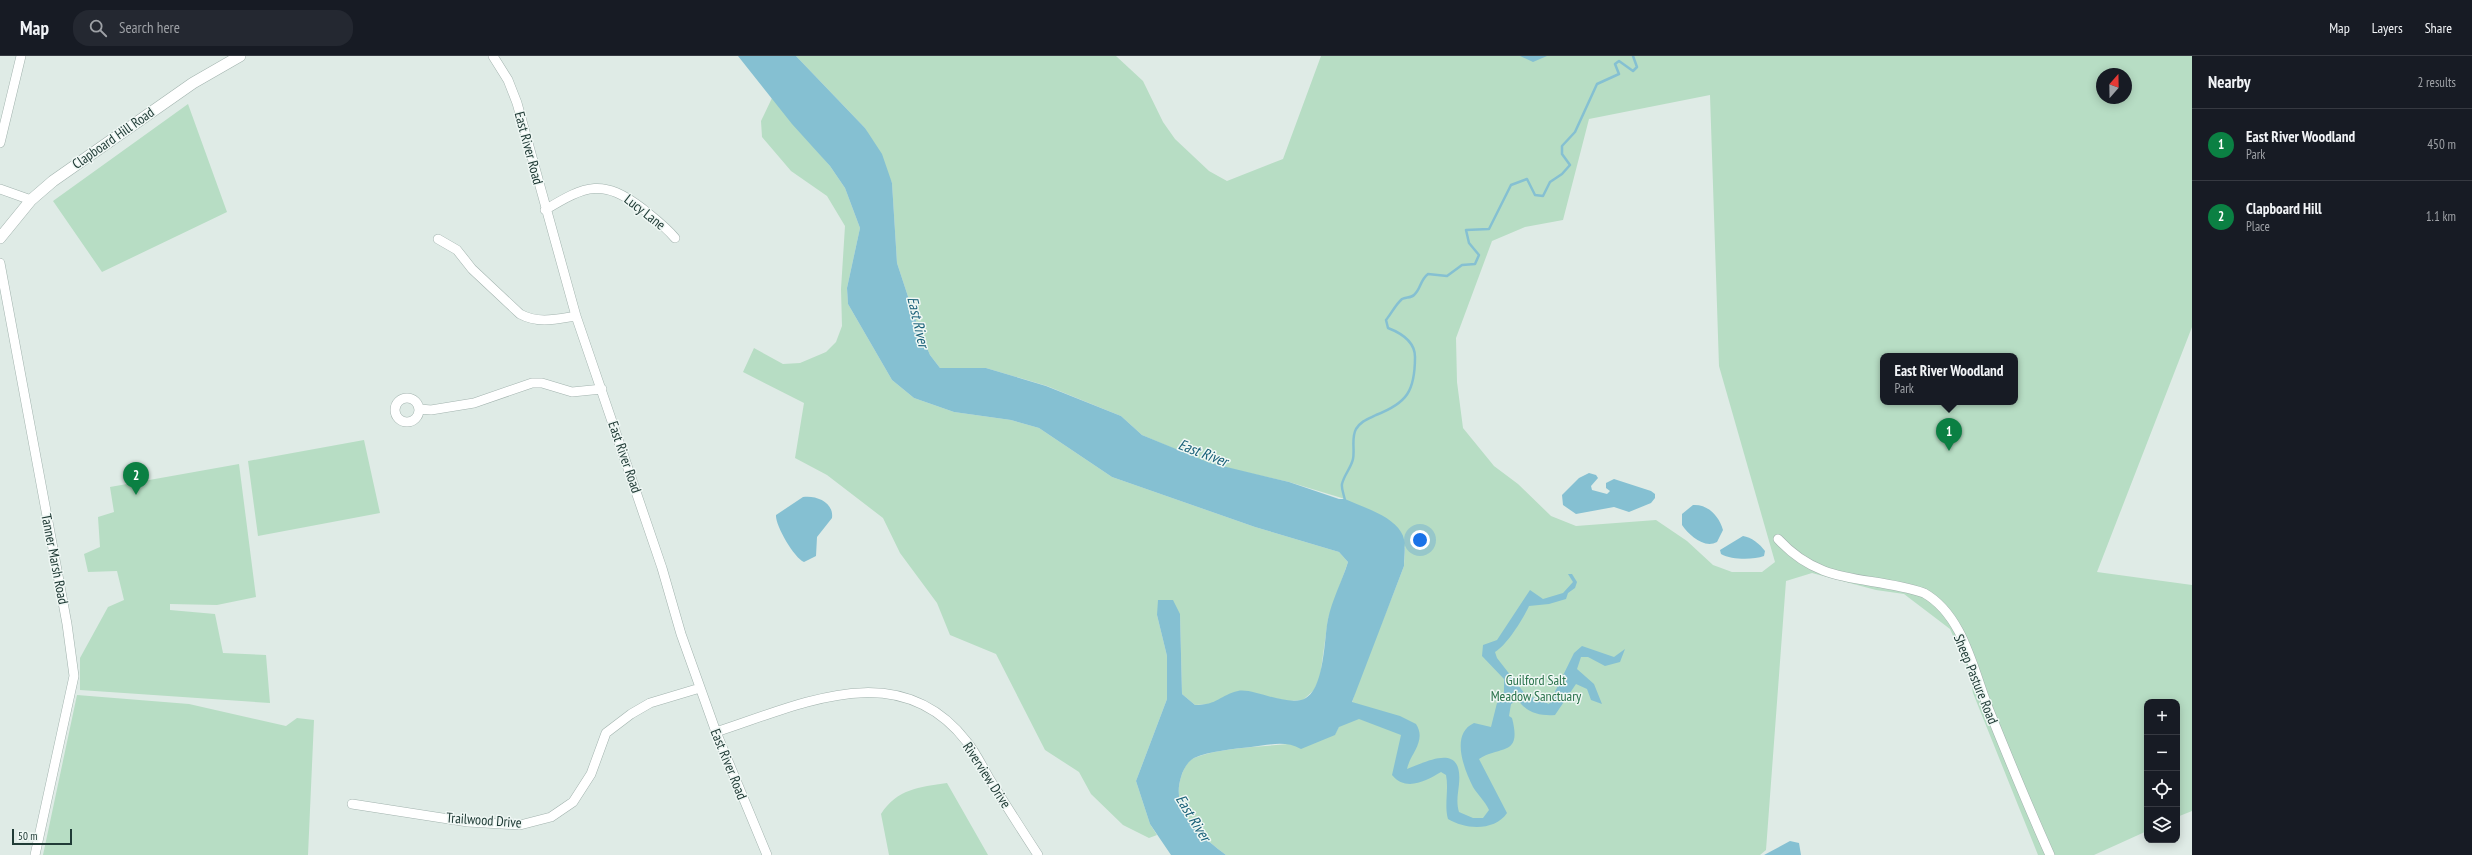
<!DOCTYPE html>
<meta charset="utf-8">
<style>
:root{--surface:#171b24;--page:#242831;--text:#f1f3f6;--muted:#9ea1a6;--line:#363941;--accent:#0b8043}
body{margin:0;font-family:"PT Sans Narrow",sans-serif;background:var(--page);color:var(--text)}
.controls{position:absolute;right:12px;bottom:12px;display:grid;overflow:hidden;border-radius:8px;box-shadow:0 2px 10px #0003}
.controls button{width:36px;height:36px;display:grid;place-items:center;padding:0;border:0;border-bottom:1px solid var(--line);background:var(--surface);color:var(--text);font:20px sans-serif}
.compass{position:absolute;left:2096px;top:12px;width:36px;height:36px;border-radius:50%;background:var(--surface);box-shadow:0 2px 10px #0003;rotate:20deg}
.scale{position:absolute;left:12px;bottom:10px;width:60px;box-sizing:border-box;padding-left:4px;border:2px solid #203b36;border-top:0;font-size:11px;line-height:14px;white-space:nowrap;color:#203b36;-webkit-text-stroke:3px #eff7f4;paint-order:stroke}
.you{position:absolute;left:1420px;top:484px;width:14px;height:14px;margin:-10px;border:3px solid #fff;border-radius:50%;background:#1a73e8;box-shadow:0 0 0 6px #1a73e833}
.badge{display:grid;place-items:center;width:26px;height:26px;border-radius:50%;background:var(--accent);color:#fff;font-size:13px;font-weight:700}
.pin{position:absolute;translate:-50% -33px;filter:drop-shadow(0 1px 2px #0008)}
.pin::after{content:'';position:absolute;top:21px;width:14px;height:12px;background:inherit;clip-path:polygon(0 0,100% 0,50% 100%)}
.popup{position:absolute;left:1880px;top:297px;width:138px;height:52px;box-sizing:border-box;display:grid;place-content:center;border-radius:8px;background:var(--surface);filter:drop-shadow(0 1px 3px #0005);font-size:13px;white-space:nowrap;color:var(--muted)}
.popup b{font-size:15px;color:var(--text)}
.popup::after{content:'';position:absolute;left:50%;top:100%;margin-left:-8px;border:8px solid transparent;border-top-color:var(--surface)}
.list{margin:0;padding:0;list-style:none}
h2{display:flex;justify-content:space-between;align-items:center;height:52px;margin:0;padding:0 16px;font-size:17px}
h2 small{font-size:13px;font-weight:400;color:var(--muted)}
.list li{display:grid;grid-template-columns:26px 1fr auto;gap:12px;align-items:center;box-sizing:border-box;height:72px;padding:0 16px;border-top:1px solid var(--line)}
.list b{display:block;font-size:15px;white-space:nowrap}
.list p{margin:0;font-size:13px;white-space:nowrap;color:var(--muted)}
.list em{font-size:13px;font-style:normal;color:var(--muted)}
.icon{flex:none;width:22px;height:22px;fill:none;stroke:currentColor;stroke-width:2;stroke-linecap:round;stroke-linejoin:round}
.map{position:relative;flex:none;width:2192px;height:799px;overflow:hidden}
header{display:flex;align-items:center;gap:24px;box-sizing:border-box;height:56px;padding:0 20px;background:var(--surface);border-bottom:1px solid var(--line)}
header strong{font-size:19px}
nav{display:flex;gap:22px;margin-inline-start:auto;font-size:14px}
.search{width:280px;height:36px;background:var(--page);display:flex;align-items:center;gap:10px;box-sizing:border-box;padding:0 14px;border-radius:16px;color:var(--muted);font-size:15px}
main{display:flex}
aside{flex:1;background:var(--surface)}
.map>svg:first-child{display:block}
</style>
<header>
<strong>Map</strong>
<div class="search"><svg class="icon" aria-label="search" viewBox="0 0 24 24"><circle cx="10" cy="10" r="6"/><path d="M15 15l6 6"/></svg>Search here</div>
<nav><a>Map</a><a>Layers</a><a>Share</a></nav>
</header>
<main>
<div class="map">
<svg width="2192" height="799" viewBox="0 0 2192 799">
<rect width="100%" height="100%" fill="#dfebe6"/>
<path fill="#b7ddc4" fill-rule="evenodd" d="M796,0H1116L1143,25L1163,66L1175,83L1209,115L1227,125L1283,103L1321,0H2192V271L2097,516L2192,529V755L2177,761V646H2147V775L2094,799H2038L1973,637L1969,615L1950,573L1904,538L1876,534L1812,517L1786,525L1766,794L1760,799H1226C1201,780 1170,756 1181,721C1183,714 1187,705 1194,702C1221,691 1259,691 1288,688C1304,686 1320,682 1335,678L1352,647L1358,626L1394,536L1404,510L1405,491L1345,443L1289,426L1210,408L1142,379L1121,360L1047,330L986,312H940L930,299L917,268L897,207L892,127L865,72ZM2102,18H2126V42H2102ZM1710,39L1719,310L1775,506L1762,516H1732L1713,509L1687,485L1656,464L1576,470L1551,460L1518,428L1494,410L1463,372L1457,326L1456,282L1492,185L1525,171L1563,164L1589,63ZM1883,300H2015V346H1883Z
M772,42L830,110L845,132L860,172L847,232L848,248L892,324L914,342L954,356L1011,364L1039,372L1112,421L1255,471L1339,496L1348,506L1328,563L1320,621L1314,634L1303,644L1288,645L1239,635L1211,648L1195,649L1182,638L1180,558L1157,559L1167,600V643L1136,725L1150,768L1157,779L1149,782L1123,769L1091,738L1079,716L1045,694L996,598L950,579L937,547L900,497L883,462L827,419L795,402L804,347L743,316L754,292L783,308L800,307L826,296L836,286L842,270L841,233L845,170L827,140L791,115L762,81L761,65Z
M188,48L227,156L102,216L53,145Z
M364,384L380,457L258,480L248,405Z
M239,408L256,541L217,549L170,548V554L215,558L223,597L266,599L270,647L80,634V602L108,551L124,544L117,515L88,516L84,498L100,491L98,461L114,456L110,431Z
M77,639L189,648L286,670L297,662L314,664L308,799H43Z
M947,727L988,799H889L881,758C897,733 919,731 947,727Z"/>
<path fill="#85c0d2" d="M738,0H796L865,72L882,98L892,127L897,207L917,268L930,299L940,312H986L1046,330L1121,360L1142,379L1210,407L1289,426L1339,443H1345C1362,451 1391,459 1401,476C1407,485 1404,499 1404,510L1352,646L1400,660L1416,668C1427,685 1410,698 1407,713C1430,704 1463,687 1459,728C1458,738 1456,746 1459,756L1473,762H1483L1489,754C1485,745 1478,739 1473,731C1464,713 1450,678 1474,667L1491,671L1497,647L1504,636V623L1482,600L1483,589L1497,584L1530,534L1543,543L1563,537L1573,526L1568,518H1572L1577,526L1575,532L1568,537L1566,543L1549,548L1529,550C1523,563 1507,589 1495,596L1497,602L1525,638L1549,648L1574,597L1582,590L1614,601L1625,593L1620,606L1605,610L1588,601H1581L1577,613L1594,628L1602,648L1591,644L1587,633L1576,628L1555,659C1540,660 1527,657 1518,644L1511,648L1509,660L1512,662C1522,701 1501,689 1479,703L1507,757C1495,775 1466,774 1448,763C1444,749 1449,734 1446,719L1441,716C1426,725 1406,736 1392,719L1401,679L1359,663L1339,671L1335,679L1301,693C1285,684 1269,689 1251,691C1233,693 1210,695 1194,702C1187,706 1183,714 1181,721C1170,756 1201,780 1226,799H1171L1150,768L1136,725L1167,643V600L1157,559L1158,544H1173L1180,558L1182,638L1195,649C1218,649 1220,639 1238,635C1252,632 1281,648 1301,644C1325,639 1324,582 1328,563C1332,544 1342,525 1348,506L1339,496L1255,471L1112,421L1039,372L1011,364L954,356L914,342L892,324L848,248L847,232L860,172L845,132L830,110L792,68Z
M1520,0H1547L1533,6Z
M1589,417L1596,419L1598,422L1591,430L1592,434L1607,438L1610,435L1606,432V427L1614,423L1651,435L1655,438V442L1651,447L1629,456L1614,451L1576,458L1563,449L1562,439L1579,422Z
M803,441C816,439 834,446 832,462L817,481L816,500L804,506C794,502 775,469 776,459Z
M1693,449C1708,448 1719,460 1723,474L1717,486C1704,493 1689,479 1682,469V458Z
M1743,480C1751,481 1760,488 1765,495L1764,500C1753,504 1732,504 1721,498L1720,494Z
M1790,785L1799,787L1801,799H1764Z"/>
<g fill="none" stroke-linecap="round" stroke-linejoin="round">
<path stroke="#85c0d2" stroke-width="2.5" d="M1345,446C1345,440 1341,434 1342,428C1344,419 1351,412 1353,403C1355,393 1351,382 1356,373C1361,365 1368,363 1376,359C1407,347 1415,335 1415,301C1415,286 1401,277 1388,272L1386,264C1391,258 1396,248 1402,243C1406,241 1411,242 1414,239C1421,233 1420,224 1428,218L1447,220L1462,209L1475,208L1479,199L1469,187L1466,174L1489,173L1511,129L1527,123L1535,139L1543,140L1550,126L1562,118L1570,109L1562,98V90L1575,76L1597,28L1619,18L1615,8L1619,5L1633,15L1637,11L1633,0"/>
<g stroke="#a2b3ae" stroke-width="10">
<path id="minor" d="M493,0L508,24L517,47L576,260L662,512L681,578L716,676L767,799
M0,87L21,0
M0,133L31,144
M545,154C586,129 603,122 643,153C654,162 666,171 675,182
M438,183L457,194L472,213L520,258C538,268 557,263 576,260
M0,207L67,568L74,620L35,799
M395 354a12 12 0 1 1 24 0a12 12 0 1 1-24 0Z
M420,353L431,354L474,347L532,327H542L572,336L602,333
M1778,483C1823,532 1868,518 1924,537C1965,560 1974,619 1991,659C2010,706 2029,753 2050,799
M716,676C800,649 899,598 967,686C976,697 982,710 989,722C1005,748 1021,773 1038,799
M352,748L468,766L520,769L551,761L573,746L591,718L606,677L631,658L650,647L700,632"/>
</g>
<g stroke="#a2b3ae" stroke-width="12">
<path id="tertiary" d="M0,182L31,144L53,125L193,27L240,0"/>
</g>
<use href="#minor" stroke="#fff" stroke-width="9"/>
<use href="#tertiary" stroke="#fff" stroke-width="11"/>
</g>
<g text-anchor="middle" stroke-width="3" stroke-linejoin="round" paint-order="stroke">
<g font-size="14" fill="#203b36" stroke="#eff7f4">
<text transform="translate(113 82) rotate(-35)" y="5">Clapboard Hill Road</text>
<text transform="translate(529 92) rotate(75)" y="5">East River Road</text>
<text transform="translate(645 156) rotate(38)" y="5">Lucy Lane</text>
<text transform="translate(625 401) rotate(71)" y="5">East River Road</text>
<text transform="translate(55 503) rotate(79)" y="5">Tanner Marsh Road</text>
<text transform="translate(1976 623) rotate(68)" y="5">Sheep Pasture Road</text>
<text transform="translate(729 708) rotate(68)" y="5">East River Road</text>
<text transform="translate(987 719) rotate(57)" y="5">Riverview Drive</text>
<text transform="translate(484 764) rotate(4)" y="5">Trailwood Drive</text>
</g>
<g font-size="14" fill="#29724b" stroke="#eff7f4">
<text x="1536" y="629">Guilford Salt<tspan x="1536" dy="16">Meadow Sanctuary</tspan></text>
</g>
<g font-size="15" font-style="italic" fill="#196078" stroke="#eff7f4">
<text transform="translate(918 266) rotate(77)" y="5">East River</text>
<text transform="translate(1203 397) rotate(21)" y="5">East River</text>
<text transform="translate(1193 762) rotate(58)" y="5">East River</text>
</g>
</g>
</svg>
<div class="controls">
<button>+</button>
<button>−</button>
<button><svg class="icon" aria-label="locate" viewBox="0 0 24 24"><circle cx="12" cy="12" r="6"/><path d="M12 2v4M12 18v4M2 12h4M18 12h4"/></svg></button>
<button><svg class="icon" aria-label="layers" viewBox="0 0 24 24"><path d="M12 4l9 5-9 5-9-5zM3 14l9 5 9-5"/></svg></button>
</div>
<svg class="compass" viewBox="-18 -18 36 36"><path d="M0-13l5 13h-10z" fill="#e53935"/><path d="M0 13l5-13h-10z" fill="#9ea1a6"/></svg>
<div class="scale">50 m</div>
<div class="you"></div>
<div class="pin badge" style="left:1949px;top:395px">1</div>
<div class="popup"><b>East River Woodland</b>Park</div>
<div class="pin badge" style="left:136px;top:439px">2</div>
</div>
<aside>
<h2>Nearby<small>2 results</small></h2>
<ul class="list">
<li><span class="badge">1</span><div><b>East River Woodland</b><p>Park</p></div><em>450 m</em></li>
<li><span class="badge">2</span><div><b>Clapboard Hill</b><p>Place</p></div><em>1.1 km</em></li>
</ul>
</aside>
</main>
